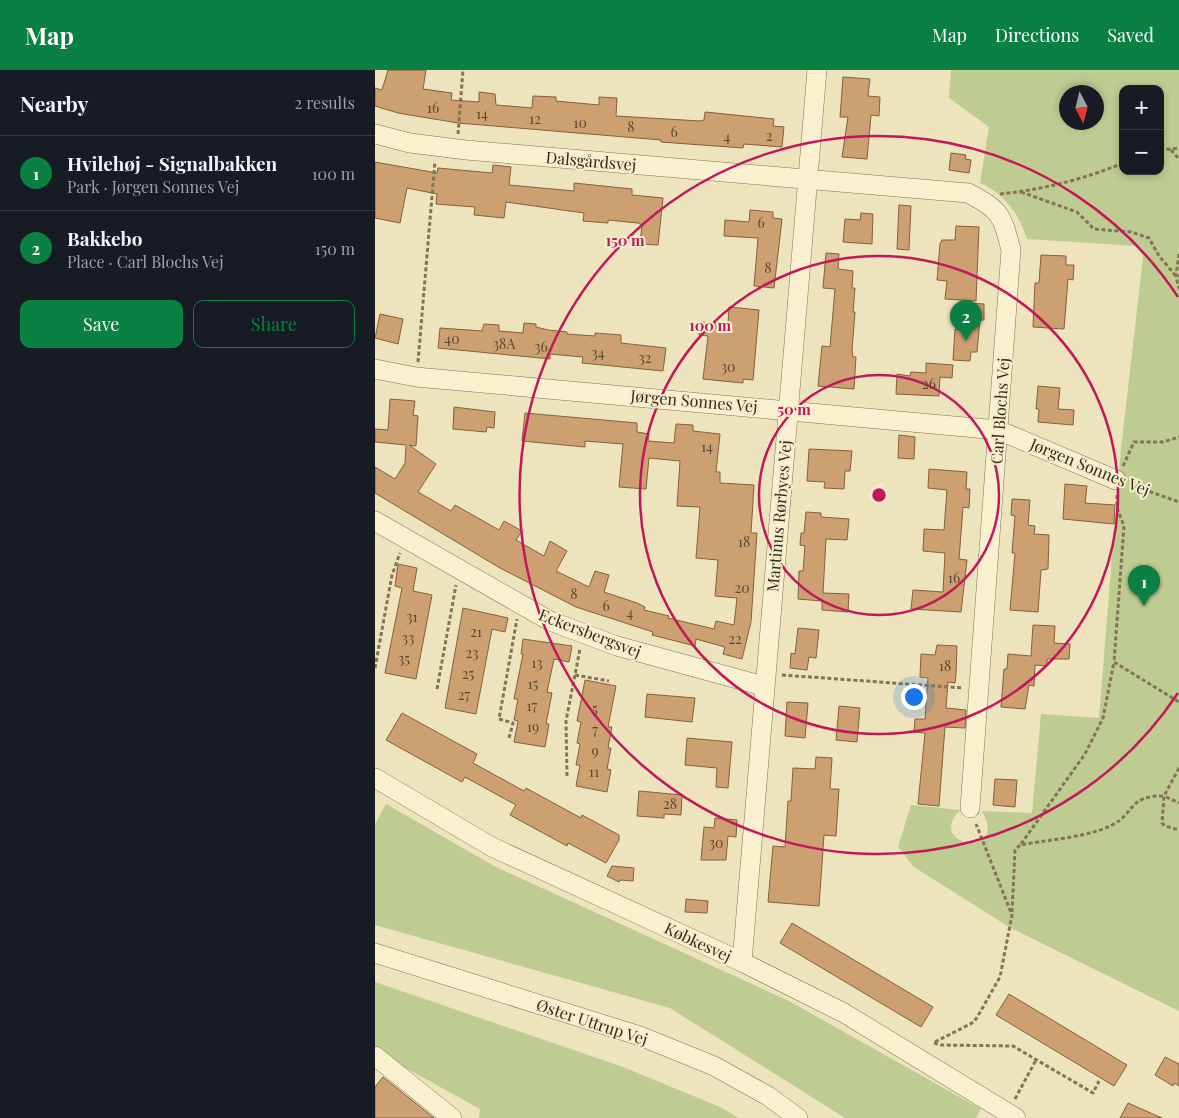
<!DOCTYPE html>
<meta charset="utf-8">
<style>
:root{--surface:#171b24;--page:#242831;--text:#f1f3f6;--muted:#9ea1a6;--line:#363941;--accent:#0b8043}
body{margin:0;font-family:"Playfair Display",serif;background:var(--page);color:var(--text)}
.controls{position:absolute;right:15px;top:15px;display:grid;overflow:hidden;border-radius:10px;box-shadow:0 2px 8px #0003}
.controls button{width:45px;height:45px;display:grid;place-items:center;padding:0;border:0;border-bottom:1px solid var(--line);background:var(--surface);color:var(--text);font:25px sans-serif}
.compass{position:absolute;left:684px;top:15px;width:45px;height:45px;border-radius:50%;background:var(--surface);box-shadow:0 2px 8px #0003;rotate:173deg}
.you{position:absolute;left:538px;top:626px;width:18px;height:18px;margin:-12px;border:4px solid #fff;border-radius:50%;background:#1a73e8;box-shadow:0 0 0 8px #1a73e833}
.badge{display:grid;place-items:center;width:32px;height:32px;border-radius:50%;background:var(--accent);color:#fff;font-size:16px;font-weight:700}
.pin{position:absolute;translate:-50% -41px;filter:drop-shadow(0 1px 2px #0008)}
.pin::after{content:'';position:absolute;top:26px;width:18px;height:15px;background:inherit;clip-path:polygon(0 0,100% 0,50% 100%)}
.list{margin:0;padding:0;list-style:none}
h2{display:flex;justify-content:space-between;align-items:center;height:65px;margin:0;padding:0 20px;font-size:21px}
h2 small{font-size:16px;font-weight:400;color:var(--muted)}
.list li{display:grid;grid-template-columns:32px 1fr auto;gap:15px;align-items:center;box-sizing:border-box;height:75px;padding:0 20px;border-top:1px solid var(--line)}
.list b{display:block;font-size:19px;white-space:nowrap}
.list p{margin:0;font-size:16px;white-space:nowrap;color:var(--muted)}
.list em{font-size:16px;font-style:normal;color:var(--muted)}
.actions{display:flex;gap:10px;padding:15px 20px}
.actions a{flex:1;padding:11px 0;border:1px solid var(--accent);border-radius:10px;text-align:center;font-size:18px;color:var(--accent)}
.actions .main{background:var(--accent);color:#fff}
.map{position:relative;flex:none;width:804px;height:1048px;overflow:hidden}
header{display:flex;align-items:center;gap:30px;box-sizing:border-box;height:70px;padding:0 25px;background:var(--accent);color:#fff}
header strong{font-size:24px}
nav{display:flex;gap:28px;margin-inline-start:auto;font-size:18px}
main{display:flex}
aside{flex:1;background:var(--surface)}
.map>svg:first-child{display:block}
</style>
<header>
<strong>Map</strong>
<nav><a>Map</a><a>Directions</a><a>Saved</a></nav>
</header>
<main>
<aside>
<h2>Nearby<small>2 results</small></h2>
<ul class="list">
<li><span class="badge">1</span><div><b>Hvilehøj - Signalbakken</b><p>Park · Jørgen Sonnes Vej</p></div><em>100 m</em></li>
<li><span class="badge">2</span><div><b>Bakkebo</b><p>Place · Carl Blochs Vej</p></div><em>150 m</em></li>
</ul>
<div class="actions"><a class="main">Save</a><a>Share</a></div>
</aside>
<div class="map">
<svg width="804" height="1048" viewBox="0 0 804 1048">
<rect width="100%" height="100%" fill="#ede3bc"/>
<path fill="#becb91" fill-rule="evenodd" d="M576,0H804V941L634,857L539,797L523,777L536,735L585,740C549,777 635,789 607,741L657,743L666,644L724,648L745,388L768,187L762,176L652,169C644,144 630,124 605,113L614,57L574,28ZM748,19H785V101H748ZM692,22H722V52H692Z
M11,734L121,797L414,931L606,1039L601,1048H470L295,938L0,855V754Z
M0,912L248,997L345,1037L364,1048H104L105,1039L0,981Z"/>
<path fill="#cca071" stroke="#845f3c" d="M13,0H51L48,19L77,23L76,30L104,32V22L120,24L121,35L157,38L158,26L181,27V31L224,35V27L242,28L241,46L325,51L329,50L330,42L399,49L398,56L409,57L407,77L369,74L368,78L286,72V70L83,53L23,43L0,36V18L7,20Z
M468,7L495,9L493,26L505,27L504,46L496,45L492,89L467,87L473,47H465Z
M576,83L591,85L590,89L596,90L594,103L574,100Z
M0,92L62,103L63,98L117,103L118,95L136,97L134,115L199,121V113L257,119V125L288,128L283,175L265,174L267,155L263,153L233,150V153L208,151L209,143L131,132L129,148L99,145L100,137L61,134L62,124L32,118L25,153L0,148Z
M524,135L536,136L534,180L522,179Z
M375,140L398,142V148L407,149L399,218L379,216L383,168L349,166L350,150L374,152Z
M486,143L498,144L497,174L468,172L470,149L485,150Z
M581,156L604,157L601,231L570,229L572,211L562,210L565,174L567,170H580Z
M451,183L464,184L463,199L478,201L477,218H480L478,242H480L477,280L478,287H481L479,319L443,316L447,276L455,277L460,219L448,218Z
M666,185L691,186V195H699L698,210L693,209L689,259L658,257L660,213H664Z
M591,233L609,234V250H605L602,282H596L595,291L578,290L580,259L590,260Z
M354,237L384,240L378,310L368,309V313L328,309L333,266L324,265L325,252L353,254Z
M5,244L28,249L23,274L0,268Z
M149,253L161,254V257L173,260L192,262V264L220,266V263L246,265V273L291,278L288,301L207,293L208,287L175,284V289L63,278L65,258L107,261L109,254L124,255V261L148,263Z
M551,293L578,295L577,308L565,307L564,326L521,324L522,304L535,306L536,302L551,303Z
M663,316L685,318L683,339L699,340L698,355L663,352L664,339H661Z
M15,329L40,331L38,345L43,346L41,376L34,375L61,394L43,422L76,441L80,435L124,460L129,451L147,461L141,470L169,486L175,471L192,481L181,501L214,517L220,501L234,505L229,522L262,533L270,537L269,540L294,546L293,548L339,559L341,551L359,555L362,528L340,526L343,490L321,488L325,437L302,436L305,391L274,388L271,419L244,417L248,374L210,371V377L147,371L150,343L262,353V362L274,364L273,371L299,373L301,354L318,355V361L345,364L341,402H345V413L379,415L376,463H382L376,552L367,589L348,584L350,577L321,569L320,576L277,565L278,562L201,537L125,498L0,423V397L20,409L30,393L31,375L0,372V359L13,360Z
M79,337L120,342L119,358L112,357L111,362L78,359Z
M524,365L540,367L539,389L523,388Z
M434,379L477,381L475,401H470L469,419L449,418L450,412L432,411Z
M554,399L592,402L591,419H595L594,438L588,437L584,489L592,490L586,542L536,539L538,520L568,522L570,483L548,481L549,459L569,460L572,420L553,418Z
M690,414L712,416L710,433L740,435L739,454L688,449Z
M637,429L655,430L653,455L660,456L659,464L674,465L673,499L666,500L663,542L635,540L640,483H637L640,446L636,445Z
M431,442L446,443V447L474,449L472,470L451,469L448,523L474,524L473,542L447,540V531L423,529L424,501H428L430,476L425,475L426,463H429Z
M23,494L42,498L38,521L57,525L41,609L10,603L27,518L20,516Z
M88,538L133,548L130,562L117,559L101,644L70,638Z
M658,555L680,556L679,573L695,574L694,589H672V596L660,595L659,616L654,615L650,639L626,637L629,599H632L633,584L656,586Z
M423,558L444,560L441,588L434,587L432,600L415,598L416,583L420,584Z
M148,569L197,576L194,592L179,589L172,622L177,623L171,654H174L170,677L139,672L143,651L139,650L143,629H139L148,584H146Z
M562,575L582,576L581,605L580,613L573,612L571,638L591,640L590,658L570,657L564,736L543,734L550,663L539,662L540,649H550L553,608L545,607L546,584L560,585Z
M210,610L241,616L233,657H237L233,678H236L232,699L236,700L232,722L201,716L205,695H201L205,674L202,673L206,652L202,651Z
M272,624L320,628L317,652L270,647Z
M412,632L433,633L430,668L410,666Z
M464,636L485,638L482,672L461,670Z
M27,643L102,684L98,693L149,721L151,718L206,748L207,745L244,765V770L231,793L193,773L192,776L135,745L141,735L90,707L87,712L11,670Z
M312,668L357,672L353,718L341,717L342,698L310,695Z
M441,687L457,688L455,719H464L461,766L449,765L444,836L393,832L398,776L410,777L413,731H416L418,698L440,699Z
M620,709L642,710L640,737L618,735Z
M264,721L307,725L306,745L289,744V748L262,746Z
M340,748L362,750L361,767L353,766L351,790H326L329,757L339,758Z
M237,796L259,798L258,811L245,810L244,812L232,806Z
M311,829L333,831L332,843L310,842Z
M417,853L558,937L546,957L405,873Z
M634,924L752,995L739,1016L621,945Z
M790,987L804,994V1016L799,1013L798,1016L780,1005Z
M8,1007L59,1048H0V1017Z
M753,1033L787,1048H745Z"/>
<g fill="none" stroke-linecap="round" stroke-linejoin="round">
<g stroke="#847356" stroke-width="20">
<path id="minor" d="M0,64L35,73L91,80L593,123C626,140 627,145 636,180L595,738
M0,299L41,307L623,360L741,410
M0,451L175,551L242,576L389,616
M0,708L117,777L367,892L469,943L641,1048
M0,883L265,966L339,996L393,1026L423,1048
M367,892L442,0
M0,986L77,1048"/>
</g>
<path stroke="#847356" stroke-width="3" stroke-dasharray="4 2.5" stroke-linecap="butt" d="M83,64L88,0
M785,80L804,78
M796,80L804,89
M646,122L702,142L719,159L756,162L774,168L784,186L801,206H804
M625,124C666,120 710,109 748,93
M804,184L801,206L804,219
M43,292L60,91
M748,396L759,372H788L804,367
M756,415L804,432
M742,425V438L749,456L739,592L804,632
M0,598L17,505L25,483
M200,605L234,611
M407,605L588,618
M62,619L81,515
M134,668L138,653L124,649L142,549
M804,698L789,726L787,753L790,756L804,760
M192,706L191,651L205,579
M791,727L804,733
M646,774L710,684L728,648L739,592
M637,842L640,780L645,775C671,770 715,767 737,755C760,744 753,725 789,726
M560,972L599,952L604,944L625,907L637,845L601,754
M559,973L566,975L638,976L718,1023L724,1011
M640,1029L661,990"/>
<use href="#minor" stroke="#f9f0cf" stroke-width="19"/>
</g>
<g fill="none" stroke="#c2185b" stroke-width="2.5">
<circle cx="504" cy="425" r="120"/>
<circle cx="504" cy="425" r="239"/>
<path d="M803 623A359 359 0 1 1 803 227"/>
</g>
<g text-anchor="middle" stroke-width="4" stroke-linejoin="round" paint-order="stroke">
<g font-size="14" fill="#5a4730">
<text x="58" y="43">16</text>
<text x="107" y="49">14</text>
<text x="160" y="54">12</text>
<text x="205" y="58">10</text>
<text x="256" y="62">8</text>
<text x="299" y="67">6</text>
<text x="394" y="71">2</text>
<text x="352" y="72">4</text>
<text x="386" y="158">6</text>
<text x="393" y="203">8</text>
<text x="77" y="274">40</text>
<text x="129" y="279">38A</text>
<text x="166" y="282">36</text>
<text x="223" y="288">34</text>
<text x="270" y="293">32</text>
<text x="353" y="302">30</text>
<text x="554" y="319">26</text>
<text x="332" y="382">14</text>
<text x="369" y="477">18</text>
<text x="579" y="513">16</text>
<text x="367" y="523">20</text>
<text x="199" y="529">8</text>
<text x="231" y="541">6</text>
<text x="255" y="548">4</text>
<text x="37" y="552">31</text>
<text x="101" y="567">21</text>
<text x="33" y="573">33</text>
<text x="360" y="574">22</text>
<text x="97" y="588">23</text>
<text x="29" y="594">35</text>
<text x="162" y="598">13</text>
<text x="570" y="601">18</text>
<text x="93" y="609">25</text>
<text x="158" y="619">15</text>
<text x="89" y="630">27</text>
<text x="157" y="641">17</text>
<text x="220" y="644">5</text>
<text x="158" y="662">19</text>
<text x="220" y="665">7</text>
<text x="220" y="686">9</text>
<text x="219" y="707">11</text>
<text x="295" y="739">28</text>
<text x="341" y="778">30</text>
</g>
<g font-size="16" fill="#34291b" stroke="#f5edcb">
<text transform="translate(216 91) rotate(5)" y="6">Dalsgårdsvej</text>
<text transform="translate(319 331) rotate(5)" y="6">Jørgen Sonnes Vej</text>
<text transform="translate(625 341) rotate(-86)" y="6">Carl Blochs Vej</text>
<text transform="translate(715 397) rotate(22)" y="6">Jørgen Sonnes Vej</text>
<text transform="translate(404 446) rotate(-85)" y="6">Martinus Rørbyes Vej</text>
<text transform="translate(215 563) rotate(21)" y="6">Eckersbergsvej</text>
<text transform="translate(323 872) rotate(25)" y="6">Købkesvej</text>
<text transform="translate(217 952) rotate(18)" y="6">Øster Uttrup Vej</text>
</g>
</g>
<circle cx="504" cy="425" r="8" fill="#c2185b" stroke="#f5edcb" stroke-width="2.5"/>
<g font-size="15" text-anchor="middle" font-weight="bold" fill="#c2185b" stroke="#f5edcb" stroke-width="4" stroke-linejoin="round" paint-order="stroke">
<text x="250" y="176">150 m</text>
<text x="335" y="261">100 m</text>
<text x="419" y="345">50 m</text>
</g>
</svg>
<div class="controls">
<button>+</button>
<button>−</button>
</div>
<svg class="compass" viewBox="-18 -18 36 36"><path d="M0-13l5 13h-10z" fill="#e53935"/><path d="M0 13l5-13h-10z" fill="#9ea1a6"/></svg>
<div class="you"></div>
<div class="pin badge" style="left:769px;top:536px">1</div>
<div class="pin badge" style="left:591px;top:271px">2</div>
</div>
</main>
